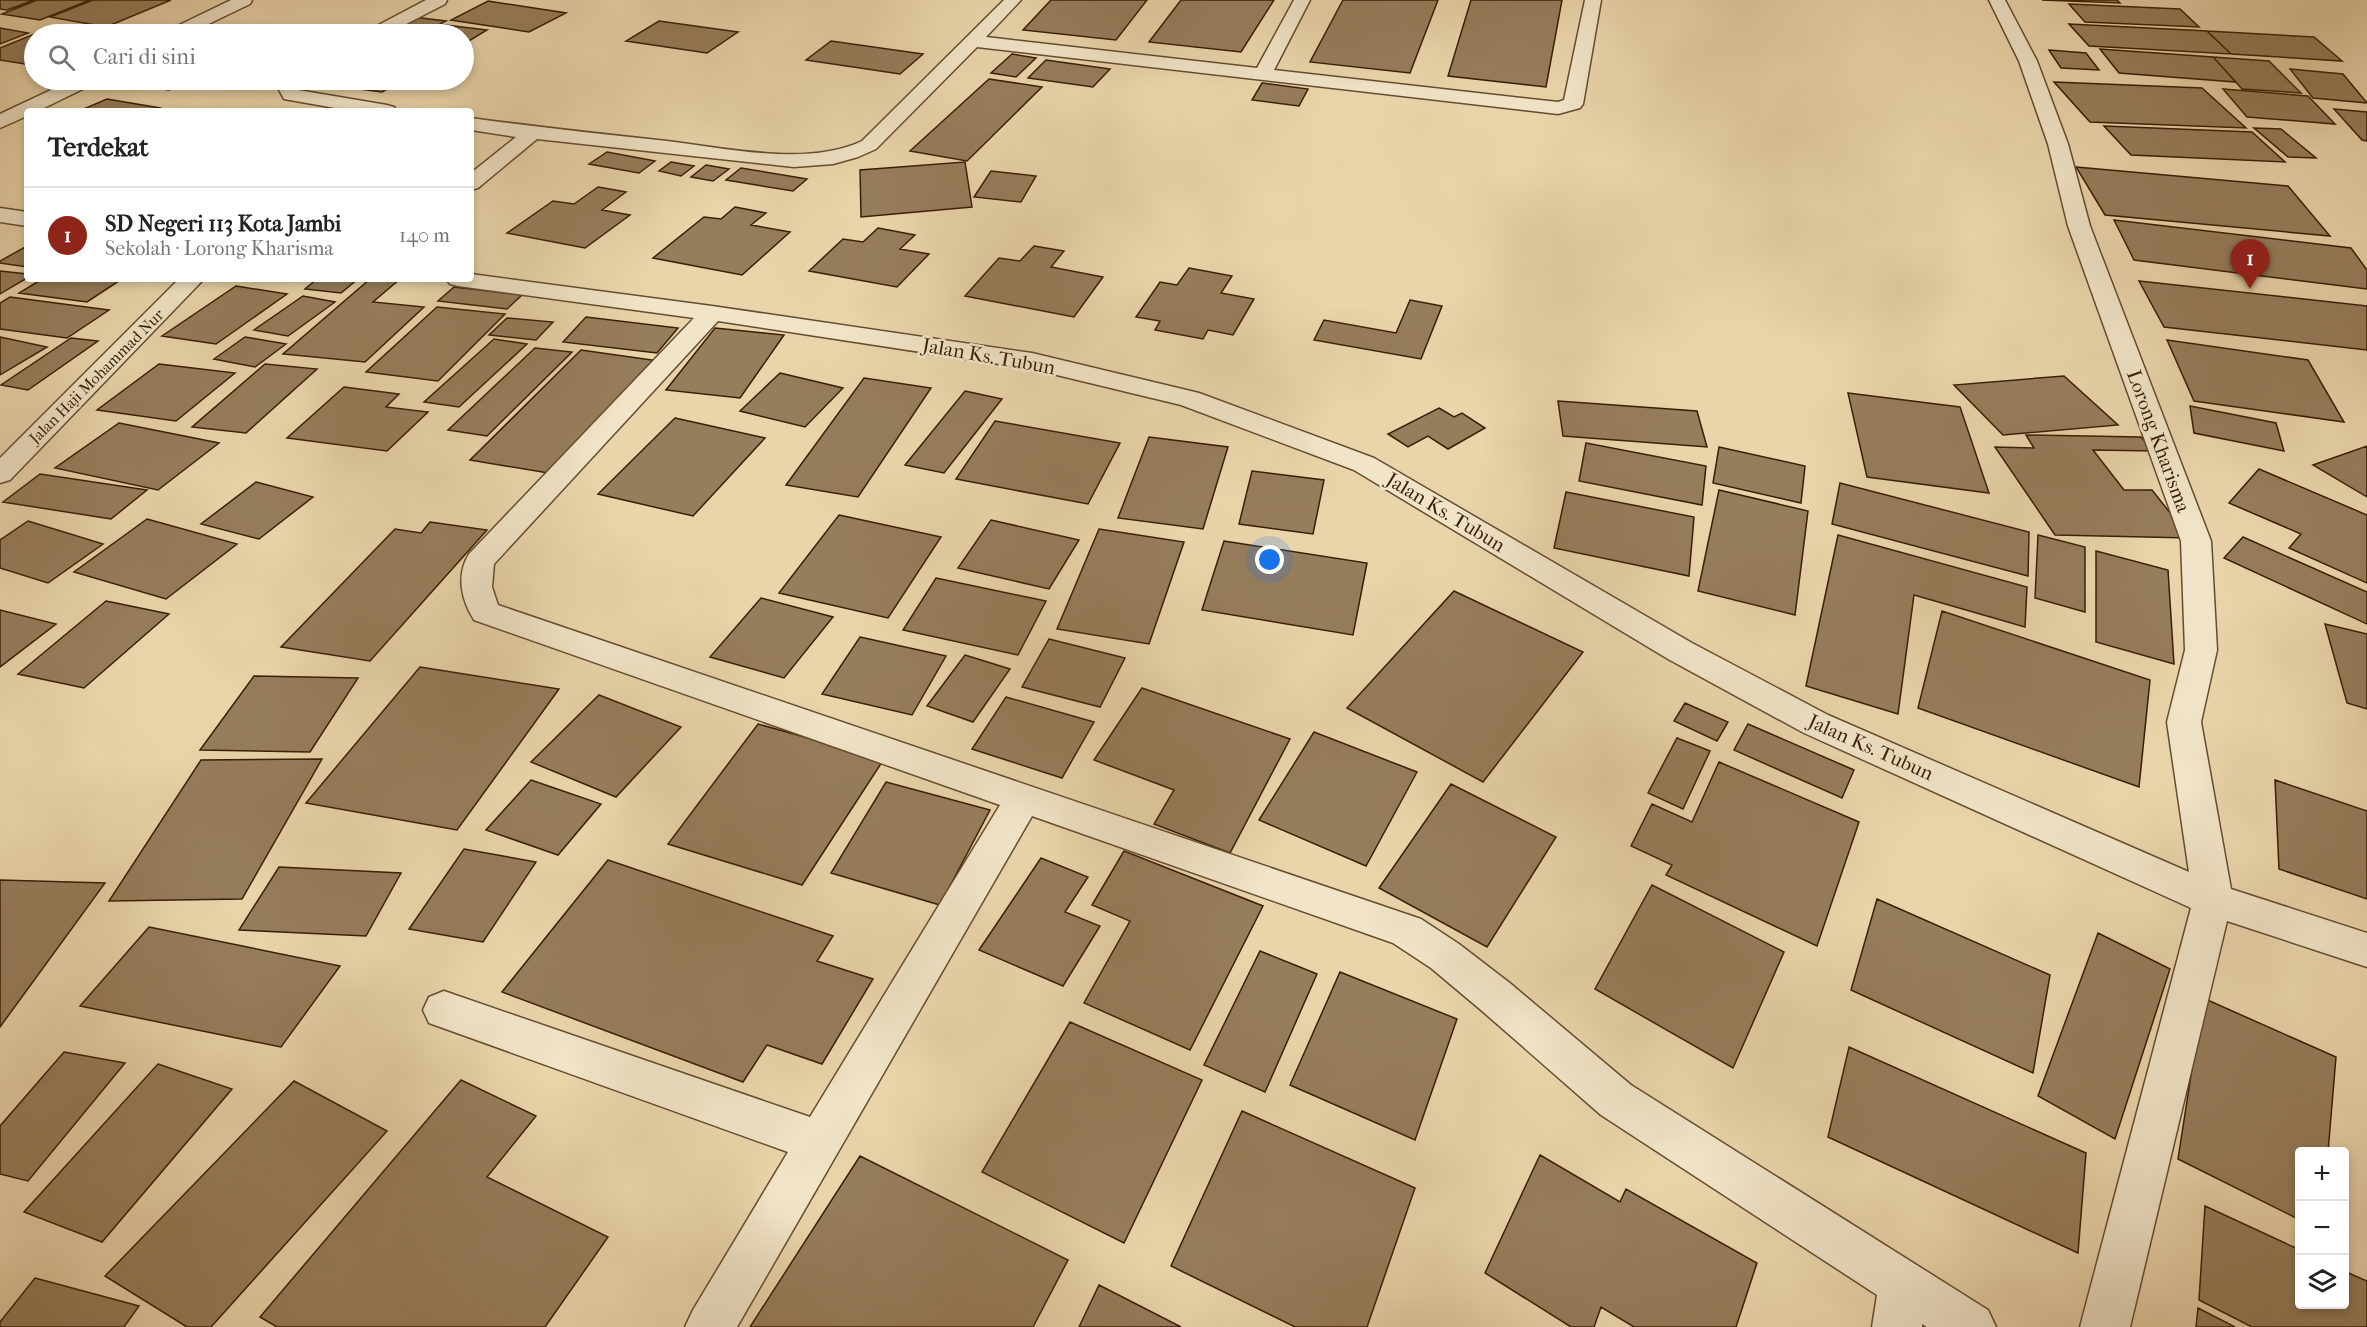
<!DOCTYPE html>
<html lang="id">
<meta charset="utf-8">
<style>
:root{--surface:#fff;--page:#f2f2f2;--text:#222;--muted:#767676;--line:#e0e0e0;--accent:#8f2418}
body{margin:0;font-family:"IM FELL French Canon",serif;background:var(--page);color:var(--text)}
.controls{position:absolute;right:18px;bottom:18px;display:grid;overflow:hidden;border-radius:6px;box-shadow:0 3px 9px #0003}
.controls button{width:54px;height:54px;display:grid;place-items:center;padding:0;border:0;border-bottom:2px solid var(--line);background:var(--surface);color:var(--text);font:30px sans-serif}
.you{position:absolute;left:1270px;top:560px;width:21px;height:21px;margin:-15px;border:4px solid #fff;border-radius:50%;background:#1a73e8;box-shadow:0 0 0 9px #1a73e833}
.badge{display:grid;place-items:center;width:39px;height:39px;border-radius:50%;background:var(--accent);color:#fff;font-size:20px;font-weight:700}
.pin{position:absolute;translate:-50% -50px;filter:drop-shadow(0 2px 3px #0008)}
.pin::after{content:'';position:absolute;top:32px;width:21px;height:18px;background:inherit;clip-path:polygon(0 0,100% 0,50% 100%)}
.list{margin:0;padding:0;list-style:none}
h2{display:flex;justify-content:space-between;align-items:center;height:78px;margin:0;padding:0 24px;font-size:26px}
h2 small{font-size:20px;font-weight:400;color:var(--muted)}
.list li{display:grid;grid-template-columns:39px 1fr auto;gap:18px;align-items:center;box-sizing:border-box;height:96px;padding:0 24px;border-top:2px solid var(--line)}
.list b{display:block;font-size:22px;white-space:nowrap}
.list p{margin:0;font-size:20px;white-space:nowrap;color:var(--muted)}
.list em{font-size:20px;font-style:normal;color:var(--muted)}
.icon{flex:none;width:33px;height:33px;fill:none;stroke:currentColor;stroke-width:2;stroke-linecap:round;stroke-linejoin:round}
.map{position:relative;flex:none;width:2367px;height:1327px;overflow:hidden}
.search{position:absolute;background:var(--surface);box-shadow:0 3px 9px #0003;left:24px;top:24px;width:450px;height:66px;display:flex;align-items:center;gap:15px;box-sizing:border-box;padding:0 21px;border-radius:33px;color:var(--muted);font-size:22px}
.panel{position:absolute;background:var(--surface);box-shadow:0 3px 9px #0003;left:24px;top:108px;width:450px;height:174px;border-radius:6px}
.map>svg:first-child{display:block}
</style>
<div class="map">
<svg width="2367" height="1327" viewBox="0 0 2367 1327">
<rect width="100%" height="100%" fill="#ead5ab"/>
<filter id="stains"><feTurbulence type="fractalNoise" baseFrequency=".00333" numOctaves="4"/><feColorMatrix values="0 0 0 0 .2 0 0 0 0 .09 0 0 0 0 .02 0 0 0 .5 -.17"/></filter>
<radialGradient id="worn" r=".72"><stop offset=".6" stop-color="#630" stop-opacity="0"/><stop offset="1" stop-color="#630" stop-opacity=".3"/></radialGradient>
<path fill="#967d5b" stroke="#3a1e04" stroke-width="1.5" d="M0,0H34L7,10L0,9Z
M37,0H90L40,20L2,14Z
M93,0H171L106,27L50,17Z
M1051,0H1147L1116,40L1023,30Z
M1181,0H1274L1241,52L1149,42Z
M1343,0H1438L1410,73L1310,62Z
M1471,0H1562L1546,87L1448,76Z
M2117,0L2120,3L2042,0Z
M488,1L566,13L529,32L451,20Z
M2069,4L2180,9L2199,27L2085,22Z
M413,17L446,21L421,34L386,32Z
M659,21L738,32L707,53L626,41Z
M2069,24L2207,31L2231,54L2089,46Z
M445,25L487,30L464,44V34H428Z
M0,28L28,33L0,44Z
M2207,31L2314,37L2342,61L2231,54Z
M37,33L46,34H34V61L25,64L0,60V48Z
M831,41L923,54L900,74L806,60Z
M2100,49L2213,57L2236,82L2119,73Z
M2049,50L2086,53L2099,70L2061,68Z
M1012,54L1036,58L1016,77L991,73Z
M2213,57L2269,61L2301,93L2242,89Z
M1046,60L1110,69L1093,87L1028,78Z
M2290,69L2343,74L2367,103L2313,98Z
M989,79L1042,87L967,161L910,151Z
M173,80H190L169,90L155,88Z
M295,80H339L329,85L293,81Z
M348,80H403L382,92L337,86Z
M2054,82L2202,88L2246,128L2090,122Z
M1262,83L1308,89L1299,106L1252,100Z
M2223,89L2308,96L2335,124L2247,117Z
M107,99L160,108L155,111H79Z
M2334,109L2367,112V141L2362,140Z
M2104,126L2252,132L2285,162L2131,155Z
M2254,128L2281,129L2316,158L2288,157Z
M607,152L655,161L639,173L589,164Z
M671,162L694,166L681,176L659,171Z
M965,162L972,207L861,217L860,170Z
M706,165L729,169L713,181L691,177Z
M2076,167L2288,186L2330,236L2105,215Z
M741,168L807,179L793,191L726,180Z
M991,171L1036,176L1021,202L974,197Z
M598,187L626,192L602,210L630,215L585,248L507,233L553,201L574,204Z
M735,207L766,213L751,225L790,232L742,275L653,258L704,217L721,219Z
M2114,220L2351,248L2367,270V289L2134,260Z
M878,228L915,235L900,249L929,254L897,287L809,271L843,239L863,242Z
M27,246V267L0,263V261Z
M1034,246L1064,251L1051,267L1103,277L1074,317L965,296L999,258L1020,261Z
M1189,268L1232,276L1221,293L1254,299L1233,335L1208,330L1203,339L1155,330L1160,321L1136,317L1160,282L1177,285Z
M0,271L27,274V278L0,294Z
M42,279H122L87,302L19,293Z
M317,279H358L341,293L305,289Z
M370,279H400L373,302L424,307L365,362L283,354Z
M2139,281L2367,306V350L2164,327Z
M236,286L287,294L216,344L162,336Z
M454,287L522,295L507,309L438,301Z
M303,296L335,302L288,336L254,330Z
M10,297L109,310L67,338L0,329V303Z
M1410,300L1442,306L1421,359L1314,340L1324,320L1396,333Z
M437,307L505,314L438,381L366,372Z
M586,317L678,328L657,353L563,342Z
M507,318L553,322L536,340L489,335Z
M715,328L784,335L740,398L666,390Z
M0,337L47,347L0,375Z
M245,337L286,344L255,367L214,359Z
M71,338L98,341L28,390L1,385Z
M494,339L527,344L459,407L424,402Z
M2167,340L2308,360L2344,422L2194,401Z
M535,348L572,352L487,436L448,430Z
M581,350L659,361L554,474L470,460Z
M159,364L235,373L176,421L97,410Z
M265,364L317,369L246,433L192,427Z
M780,373L843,388L805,427L740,411Z
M2064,376L2118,425L2003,435L1954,385Z
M864,378L931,388L858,497L786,485Z
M344,387L399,394L386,407L428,412L387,451L287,438Z
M965,391L1002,399L944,473L905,465Z
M1848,393L1960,407L1989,493L1867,477Z
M1558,401L1697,411L1707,447L1563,436Z
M2190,406L2276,423L2284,451L2194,433Z
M1439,408L1454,417L1462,413L1485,428L1448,449L1428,436L1408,447L1388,434Z
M675,418L765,438L693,516L598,494Z
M995,421L1120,443L1088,504L956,479Z
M119,423L219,443L158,490L55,468Z
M2026,435L2141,437L2153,451L2093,450L2124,490H2152L2190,538L2055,535L1995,447L2034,448Z
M1149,437L1228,447L1203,529L1118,518Z
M1586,443L1706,466L1702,505L1579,481Z
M2367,446V497L2313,465Z
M1719,447L1805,466L1801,503L1713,483Z
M2259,469L2367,515V583L2289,548L2301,534L2229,503Z
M1252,471L1324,480L1313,534L1239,524Z
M40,474L147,490L111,519L3,502Z
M256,482L313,497L259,539L201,524Z
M1840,483L2029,532L2028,576L1832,524Z
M1719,490L1808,511L1795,615L1698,591Z
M1566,492L1694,517L1689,576L1554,548Z
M839,515L941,537L888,618L779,593Z
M147,519L237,544L166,599L74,572Z
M991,520L1079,540L1049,589L958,568Z
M28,521L103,544L48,583L0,568V540Z
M430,522L487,530L370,661L281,647L395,529L421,533Z
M1099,529L1184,542L1149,644L1057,629Z
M1838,535L2027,587L2025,627L1914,595L1898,714L1806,686Z
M2038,535L2085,547V612L2035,598Z
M2243,537L2367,592V624L2224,558Z
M1224,541L1367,563L1353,635L1202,610Z
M2096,551L2168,570L2174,664L2096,642Z
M936,578L1046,601L1018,655L903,630Z
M1454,591L1583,652L1483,782L1347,708Z
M761,598L833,617L784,678L710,657Z
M106,601L169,614L84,688L18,674Z
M0,610L56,624L0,667Z
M1942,611L2150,680L2139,787L1918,708Z
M2325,624L2367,634V709L2347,703Z
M860,637L946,656L912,715L822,694Z
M1049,639L1125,658L1100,707L1022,687Z
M965,655L1010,669L973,722L927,706Z
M420,667L559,689L457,830L306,803Z
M254,676L358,678L310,752L200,750Z
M1142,688L1290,739L1230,853L1154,824L1174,790L1094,760Z
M599,695L681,727L616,797L531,762Z
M1006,697L1094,722L1062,778L972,749Z
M1685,703L1728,722L1717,741L1674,721Z
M758,724L884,759L802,885L668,844Z
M1748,724L1854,770L1842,798L1734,750Z
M1314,732L1417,772L1366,866L1259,820Z
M1677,738L1710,751L1683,809L1648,793Z
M322,759L242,899L109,901L201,760Z
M1719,762L1859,822L1817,946L1666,875L1672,865L1631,846L1652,804L1692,822Z
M531,780L601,804L558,855L486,830Z
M2275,780L2367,811V899L2279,869Z
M886,782L990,810L940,905L831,873Z
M1451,784L1556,837L1487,947L1379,888Z
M464,849L536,862L483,942L409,929Z
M1124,851L1263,906L1190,1050L1084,1003L1130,921L1092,905Z
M1041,858L1088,877L1065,912L1100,926L1063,986L979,950Z
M608,860L833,936L817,961L873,979L822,1064L767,1045L743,1082L502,992Z
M279,867L401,873L366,936L239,930Z
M0,880L105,883L0,1027Z
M1652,885L1784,952L1733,1068L1595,989Z
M1877,899L2050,975L2033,1073L1851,990Z
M149,927L340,966L281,1047L80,1006Z
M2098,933L2170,969L2115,1139L2038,1096Z
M1260,951L1317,974L1265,1092L1204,1065Z
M1340,972L1457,1019L1415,1140L1290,1085Z
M2203,998L2336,1057L2328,1152H2300V1220L2178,1159Z
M1070,1022L1202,1080L1124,1243L982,1172Z
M1849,1047L2086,1153L2078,1253L1828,1137Z
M64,1052L125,1063L28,1181L0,1174V1126Z
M158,1064L232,1089L102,1242L24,1212Z
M461,1080L536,1116L487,1177L608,1237L545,1327H277L260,1317Z
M294,1081L387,1131L211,1327H187L105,1276Z
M1242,1111L1415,1188L1367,1327H1295L1171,1266Z
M1540,1155L1620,1202L1626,1189L1757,1263L1736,1327H1634L1601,1307L1594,1327H1571L1485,1273Z
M860,1156L1068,1260L1033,1327H750Z
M2205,1206L2300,1250V1304H2344V1271L2367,1281V1327H2252L2199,1300Z
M35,1278L139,1306L124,1327H0V1322Z
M1099,1285L1181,1327H1079Z
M2198,1308L2235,1327H2196Z"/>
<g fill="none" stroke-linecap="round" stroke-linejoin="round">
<g stroke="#664c2e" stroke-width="3">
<path id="minor" d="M231,0H252L250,4L188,34H166L169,30Z
M426,0H447L445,4L387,34H366L369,30Z
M1004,0H1021L986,37L1257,68L1294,0H1310L1274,70L1558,102L1564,100L1585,0H1601L1583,104L1580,108L1558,114L977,47L876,149L858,157L833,164L794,167L537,139L478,188L471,190V173L516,137L471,130V118C536,127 602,134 667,141C726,148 807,167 862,141Z
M1989,0H2005L2037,61L2068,144L2090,226L2211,541L2217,650L2201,722L2231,889L2367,933V967L2227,921L2130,1327H2080L2191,908L1804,733L1668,659L1354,470L1181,405L1032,369L718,321L494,564L492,587L498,605L1421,919L1459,944L1511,984L1631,1085L1988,1310L1996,1327H1927L1922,1324V1327H1872L1877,1295L1601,1115L1481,1010L1431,968L1393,943L1032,816L737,1327H685L693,1310L788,1152L429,1023L423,1010L429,997L444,991L810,1117L1000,805L474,620C461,599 456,575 469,554L694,318L458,286L450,284L446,279H471V274L712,306L1032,353L1199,393L1374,458L1692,643L1828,715L2189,872L2167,722L2185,650L2181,541L2068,226L2048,144L2019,61Z
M72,80H95L93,84L38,111H27V116L0,128V114Z
M281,80H299L295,86L298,90L387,105L394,107L397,111H352L284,99L277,86Z
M0,208L27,212V226L0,222Z
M179,279H204L10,480L0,483V458Z"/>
</g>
<use href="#minor" fill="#f1e4c8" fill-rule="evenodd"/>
</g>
<g text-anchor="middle" stroke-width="5" stroke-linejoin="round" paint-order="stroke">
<g font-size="16" fill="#3a1e04" stroke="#f1e4c8">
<text transform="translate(96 376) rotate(-45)" y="6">Jalan Haji Mohammad Nur</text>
</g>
<g font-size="20" fill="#3a1e04" stroke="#f1e4c8">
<text transform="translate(989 356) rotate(10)" y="7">Jalan Ks. Tubun</text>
<text transform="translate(2159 441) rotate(70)" y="7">Lorong Kharisma</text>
<text transform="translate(1446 512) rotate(31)" y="7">Jalan Ks. Tubun</text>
<text transform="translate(1871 747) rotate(24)" y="7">Jalan Ks. Tubun</text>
</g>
</g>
<rect width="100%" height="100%" filter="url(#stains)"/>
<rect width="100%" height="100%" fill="url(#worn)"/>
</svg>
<div class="controls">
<button>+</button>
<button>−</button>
<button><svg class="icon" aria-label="layers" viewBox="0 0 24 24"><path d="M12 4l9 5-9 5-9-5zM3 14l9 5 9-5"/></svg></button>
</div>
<div class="you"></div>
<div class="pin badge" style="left:2250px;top:289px">1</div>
<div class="search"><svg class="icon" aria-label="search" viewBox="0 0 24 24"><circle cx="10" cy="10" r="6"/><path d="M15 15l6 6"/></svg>Cari di sini</div>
<section class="panel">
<h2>Terdekat<small></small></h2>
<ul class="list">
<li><span class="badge">1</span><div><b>SD Negeri 113 Kota Jambi</b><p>Sekolah · Lorong Kharisma</p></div><em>140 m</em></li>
</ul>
</section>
</div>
